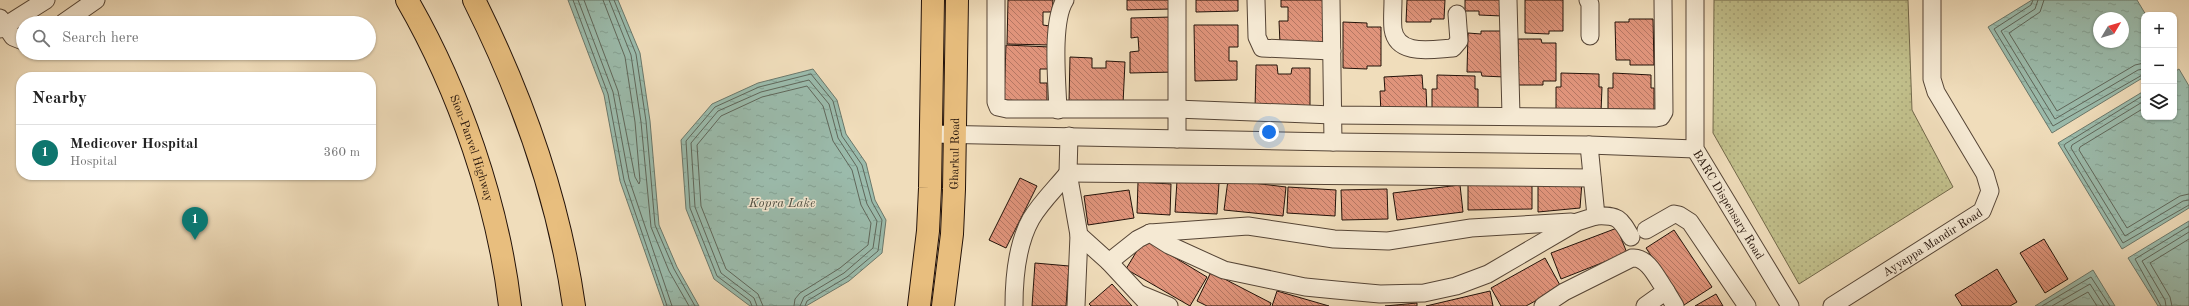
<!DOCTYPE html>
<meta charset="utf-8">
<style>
:root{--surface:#fff;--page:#f6f6f6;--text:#222;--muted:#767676;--line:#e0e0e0;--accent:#0f766e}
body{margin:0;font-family:"Old Standard TT",serif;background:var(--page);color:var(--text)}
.controls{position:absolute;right:12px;top:12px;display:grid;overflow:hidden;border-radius:8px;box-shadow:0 1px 3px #0004}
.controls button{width:36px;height:36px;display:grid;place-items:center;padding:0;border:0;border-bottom:1px solid var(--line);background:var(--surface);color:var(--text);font:20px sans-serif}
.compass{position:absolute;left:2093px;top:12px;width:36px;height:36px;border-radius:50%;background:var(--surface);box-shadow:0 1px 3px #0004;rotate:52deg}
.you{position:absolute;left:1269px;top:132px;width:14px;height:14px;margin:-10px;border:3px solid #fff;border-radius:50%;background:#1a73e8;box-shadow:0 0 0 6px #1a73e833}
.badge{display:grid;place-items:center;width:26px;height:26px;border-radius:50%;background:var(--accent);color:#fff;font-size:13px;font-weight:700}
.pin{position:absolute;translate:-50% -33px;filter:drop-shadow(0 1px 2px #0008)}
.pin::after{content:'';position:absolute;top:21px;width:14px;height:12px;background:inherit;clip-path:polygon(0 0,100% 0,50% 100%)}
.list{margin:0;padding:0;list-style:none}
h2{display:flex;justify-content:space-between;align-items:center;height:52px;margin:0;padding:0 16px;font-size:17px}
h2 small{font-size:13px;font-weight:400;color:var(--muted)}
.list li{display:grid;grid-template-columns:26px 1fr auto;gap:12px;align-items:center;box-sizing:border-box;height:56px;padding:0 16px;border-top:1px solid var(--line)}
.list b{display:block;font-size:15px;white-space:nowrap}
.list p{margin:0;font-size:13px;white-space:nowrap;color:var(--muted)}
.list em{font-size:13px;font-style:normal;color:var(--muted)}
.icon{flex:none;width:22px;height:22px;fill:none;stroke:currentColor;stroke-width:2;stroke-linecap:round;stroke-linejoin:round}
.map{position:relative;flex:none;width:2189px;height:306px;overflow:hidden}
.search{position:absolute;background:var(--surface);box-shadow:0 1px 3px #0004;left:16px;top:16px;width:360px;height:44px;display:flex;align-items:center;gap:10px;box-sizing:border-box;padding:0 14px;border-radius:22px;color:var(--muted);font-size:15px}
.panel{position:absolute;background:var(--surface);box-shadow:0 1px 3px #0004;left:16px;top:72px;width:360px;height:108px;border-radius:16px}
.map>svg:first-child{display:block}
</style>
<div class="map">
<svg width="2189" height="306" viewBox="0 0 2189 306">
<defs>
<pattern id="green-dots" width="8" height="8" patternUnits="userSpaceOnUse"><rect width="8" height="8" fill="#c1bf8b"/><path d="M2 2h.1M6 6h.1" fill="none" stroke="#a6a377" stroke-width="1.8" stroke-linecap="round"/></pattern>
<pattern id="water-ripples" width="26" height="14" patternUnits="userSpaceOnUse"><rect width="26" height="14" fill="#9bbcad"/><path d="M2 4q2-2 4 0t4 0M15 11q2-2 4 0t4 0" fill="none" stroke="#85a194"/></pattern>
<pattern id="building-back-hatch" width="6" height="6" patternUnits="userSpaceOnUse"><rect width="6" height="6" fill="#e0947b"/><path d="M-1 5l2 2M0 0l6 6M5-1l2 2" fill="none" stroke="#b57763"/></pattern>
</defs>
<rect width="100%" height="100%" fill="#f0ddbb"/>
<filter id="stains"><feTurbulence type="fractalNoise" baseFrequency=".005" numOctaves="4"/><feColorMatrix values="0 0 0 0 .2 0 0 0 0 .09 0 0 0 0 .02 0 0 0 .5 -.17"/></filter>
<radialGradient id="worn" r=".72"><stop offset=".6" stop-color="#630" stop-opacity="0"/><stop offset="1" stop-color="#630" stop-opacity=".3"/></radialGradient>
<path fill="url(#green-dots)" stroke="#72684a" d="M1714,0H1908L1912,110L1953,187L1799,284L1713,133Z"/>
<path fill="url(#water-ripples)" stroke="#6b786b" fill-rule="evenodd" d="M568,0H618L640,53L650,121L659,225L677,267L699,306H664L620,181L604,95Z
M2032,0H2137L2146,15H2144V77L2052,133L1988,27ZM2099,18H2123V42H2099Z
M813,69L837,100L846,134L866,163L875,200L886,220L882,253L849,281L806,306H750L714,279L686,209L681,140L712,104L758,83Z
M2179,69L2189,86V208L2122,249L2058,143L2144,91V117H2174V72Z
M2189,221V306H2158L2128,258Z
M2093,270L2115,306H2035Z"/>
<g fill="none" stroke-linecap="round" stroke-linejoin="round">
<path stroke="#5f675b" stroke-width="1" d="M573,0L608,94L624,180L667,306
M578,0L613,92L629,179L672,306
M584,0L618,91L635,177L639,184L640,181L635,122L625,57L603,0
M609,0L631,55L641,122L651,227L669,271L689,306
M614,0L636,54L646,121L655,225L674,269L695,306
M2033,0L2031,5L1994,29L2053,126L2144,74
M2038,0L2035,9L2001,31L2055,119L2138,70L2144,69
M2044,0L2040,12L2009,33L2057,111L2135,65L2144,63
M2144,95L2065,144L2064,146L2123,243L2189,205
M2144,101L2072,145L2071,148L2125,236L2183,201L2189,200
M2144,108L2080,147L2079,150L2127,228L2180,196L2189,194
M752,306L750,301L717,276L690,208L686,141L715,107L759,87L811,74L833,101L842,136L862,165L872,202L882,220L878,251L847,277L807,301L805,306
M757,306L754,298L721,273L695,207L691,143L718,111L761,92L809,80L829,104L838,138L857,167L867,204L877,221L873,248L844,273L804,297L800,306
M763,306L758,294L726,269L701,206L697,145L721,116L762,97L807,86L823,106L833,141L852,170L861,205L871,223L868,245L840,268L800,293L795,299L794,306
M2042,306L2091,277L2110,306
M2052,306L2090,284L2104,306
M2063,306L2088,292L2097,306
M2161,306L2135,259L2189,226
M2166,306L2165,300L2142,261L2189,232
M2172,306L2170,297L2150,263L2189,239"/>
</g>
<path fill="url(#building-back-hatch)" stroke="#231209" d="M1008,0H1053L1052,12H1043V25L1050,26L1049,45L1007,44Z
M1127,0H1171V9L1127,10Z
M1196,0H1238V11L1196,12Z
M1281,0H1323L1324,42L1280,44L1279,21H1288V7H1281Z
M1407,0H1445L1444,19H1431V22H1406Z
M1465,0H1502V16L1479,15V11H1465Z
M1525,0H1563V31H1549V34L1525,33Z
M1172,17L1175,72L1130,73V52L1139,51L1138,37L1131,38V18Z
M1629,19H1653L1654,65H1630V60H1616L1615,22H1629Z
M1343,22L1367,23V27H1381V66H1367V69L1343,68Z
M1194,25H1238V47H1229V61H1237V80L1195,81Z
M1481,31H1506L1505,77L1482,76L1481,72H1467L1468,33L1481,34Z
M1518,39H1541L1542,43H1556V81H1543V85H1518Z
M1006,45L1050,47V69H1040V83H1047V102L1004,100Z
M1070,57L1092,58V68H1106V61L1125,62L1123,104L1069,102Z
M1256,65H1277L1278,74H1291L1292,68H1310V110L1255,109Z
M1561,73L1599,74V87H1602L1601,112L1556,111V87H1561Z
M1613,73L1651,75V88H1654V113L1608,111V88H1613Z
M1422,75L1423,89H1426L1427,113L1381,114L1380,91H1385L1384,77Z
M1437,75L1475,76V89H1478V114L1432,113V89H1437Z
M1020,178L1037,186L1006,248L989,240Z
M1228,180L1286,187L1283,216L1224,210Z
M1177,181L1219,183L1217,214L1175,212Z
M1532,181V209L1468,210V182Z
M1138,182L1171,184L1170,215L1137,213Z
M1582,182L1580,208L1538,212V184Z
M1460,185L1463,212L1397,220L1393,193Z
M1288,187L1336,190L1335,216L1287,213Z
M1387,189L1388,219L1342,220L1341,190Z
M1129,190L1134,218L1088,225L1084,196Z
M1617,228L1627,253L1561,279L1551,253Z
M1674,230L1712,287L1684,305L1646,248Z
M1144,239L1207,277L1190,306L1126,269Z
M2044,239L2068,279L2045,293L2020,253Z
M1545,258L1561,287L1526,306H1501L1491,288Z
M1035,263L1069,266L1066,306H1032Z
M1997,269L2017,302L2010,306H1962L1955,295Z
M1211,272L1271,303L1270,306H1207L1197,301Z
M1112,284L1132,306H1091L1089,304Z
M1277,291L1329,306H1272Z
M1490,291L1493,306H1426Z
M1716,294L1723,306H1695Z
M1417,303V306H1385Z"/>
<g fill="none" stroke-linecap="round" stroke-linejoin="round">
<g stroke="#564536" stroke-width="19">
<g id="street">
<path d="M996,0V102L998,107L1007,109H1176L1333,115L1656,118L1661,117L1664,112L1663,0"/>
<path d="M1256,0L1257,37L1262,48L1332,51"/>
<path d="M1331,0L1333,142"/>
<path d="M1393,0C1393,9 1392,20 1393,29C1397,57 1433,49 1453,48L1459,41L1457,14"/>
<path d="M1508,0L1511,115"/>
<path d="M1588,0L1590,4V36"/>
<path id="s1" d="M1695,0V149L1790,306"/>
<path d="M0,18L13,37L23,41"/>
<path d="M63,23L96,0"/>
<path d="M0,29L46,0"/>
<path d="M1058,110C1057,82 1051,22 1065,0"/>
<path d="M931,134L1333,142L1589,145L1695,149"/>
<path d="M1069,136L1068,173L1079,235L1109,262L1150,306"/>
<path d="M1177,139V0"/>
<path d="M1068,173L1592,178"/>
<path d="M1596,216C1618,215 1620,218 1631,237"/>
<path d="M1646,230L1674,214L1679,215L1690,222L1747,306"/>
<path d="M1150,233L1248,226L1334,239L1388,241L1471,228L1571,222"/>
<path d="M1109,262L1138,239L1150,233L1169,245L1224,270L1305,287L1336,290L1380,294L1424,293L1456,286L1488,274L1577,222L1596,216L1589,145"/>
<path d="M1666,291L1675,306"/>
<path d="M1140,294L1169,306"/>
<path d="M1014,306C1014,278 1017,244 1031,219C1041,202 1056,188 1068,173"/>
<path d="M1076,306L1079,235"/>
<path d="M1543,306L1564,292L1632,258C1648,256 1658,280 1666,291L1645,306"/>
<path id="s2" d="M1832,306L1982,211L1990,191L1985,174L1936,92L1932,79V0"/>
</g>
</g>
<g stroke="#231209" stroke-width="24">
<g id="primary">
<path d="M919,306L928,231L930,188L933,0"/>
<path id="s3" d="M943,306L952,234L954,189L957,0"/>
</g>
</g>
<g stroke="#231209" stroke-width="24">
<g id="highway">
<path id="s4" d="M407,0C459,90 498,203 510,306"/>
<path d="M474,0C522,96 559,200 574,306"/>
</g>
</g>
<use href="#street" stroke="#f5e9d3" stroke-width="17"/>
<use href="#primary" stroke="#e8be7e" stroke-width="22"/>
<use href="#highway" stroke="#e8be7e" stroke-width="22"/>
</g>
<g text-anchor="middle" stroke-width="3" stroke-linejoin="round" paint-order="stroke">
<g font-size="12" fill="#231209" stroke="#f5e9d3">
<text dy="4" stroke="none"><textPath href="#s4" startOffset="162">Sion-Panvel Highway</textPath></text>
<text dy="4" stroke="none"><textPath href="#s3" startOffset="153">Gharkul Road</textPath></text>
<text dy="4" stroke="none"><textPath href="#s1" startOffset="214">BARC Dispensary Road</textPath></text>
<text dy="4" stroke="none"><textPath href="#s2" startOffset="119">Ayyappa Mandir Road</textPath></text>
</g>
<g font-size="13" font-style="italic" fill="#4d4e42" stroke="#f5e9d3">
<text x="782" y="207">Kopra Lake</text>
</g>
</g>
<rect width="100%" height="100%" filter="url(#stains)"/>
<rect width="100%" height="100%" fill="url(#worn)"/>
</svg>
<div class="controls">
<button>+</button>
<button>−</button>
<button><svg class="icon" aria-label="layers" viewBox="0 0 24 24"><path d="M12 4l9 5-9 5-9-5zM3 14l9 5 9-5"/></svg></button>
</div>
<svg class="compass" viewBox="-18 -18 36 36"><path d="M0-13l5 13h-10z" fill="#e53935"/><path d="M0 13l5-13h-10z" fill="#767676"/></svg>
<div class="you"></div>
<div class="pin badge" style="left:195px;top:240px">1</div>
<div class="search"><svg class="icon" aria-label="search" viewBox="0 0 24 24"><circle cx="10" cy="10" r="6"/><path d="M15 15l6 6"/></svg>Search here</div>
<section class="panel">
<h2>Nearby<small></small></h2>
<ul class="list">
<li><span class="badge">1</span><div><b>Medicover Hospital</b><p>Hospital</p></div><em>360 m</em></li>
</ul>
</section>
</div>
